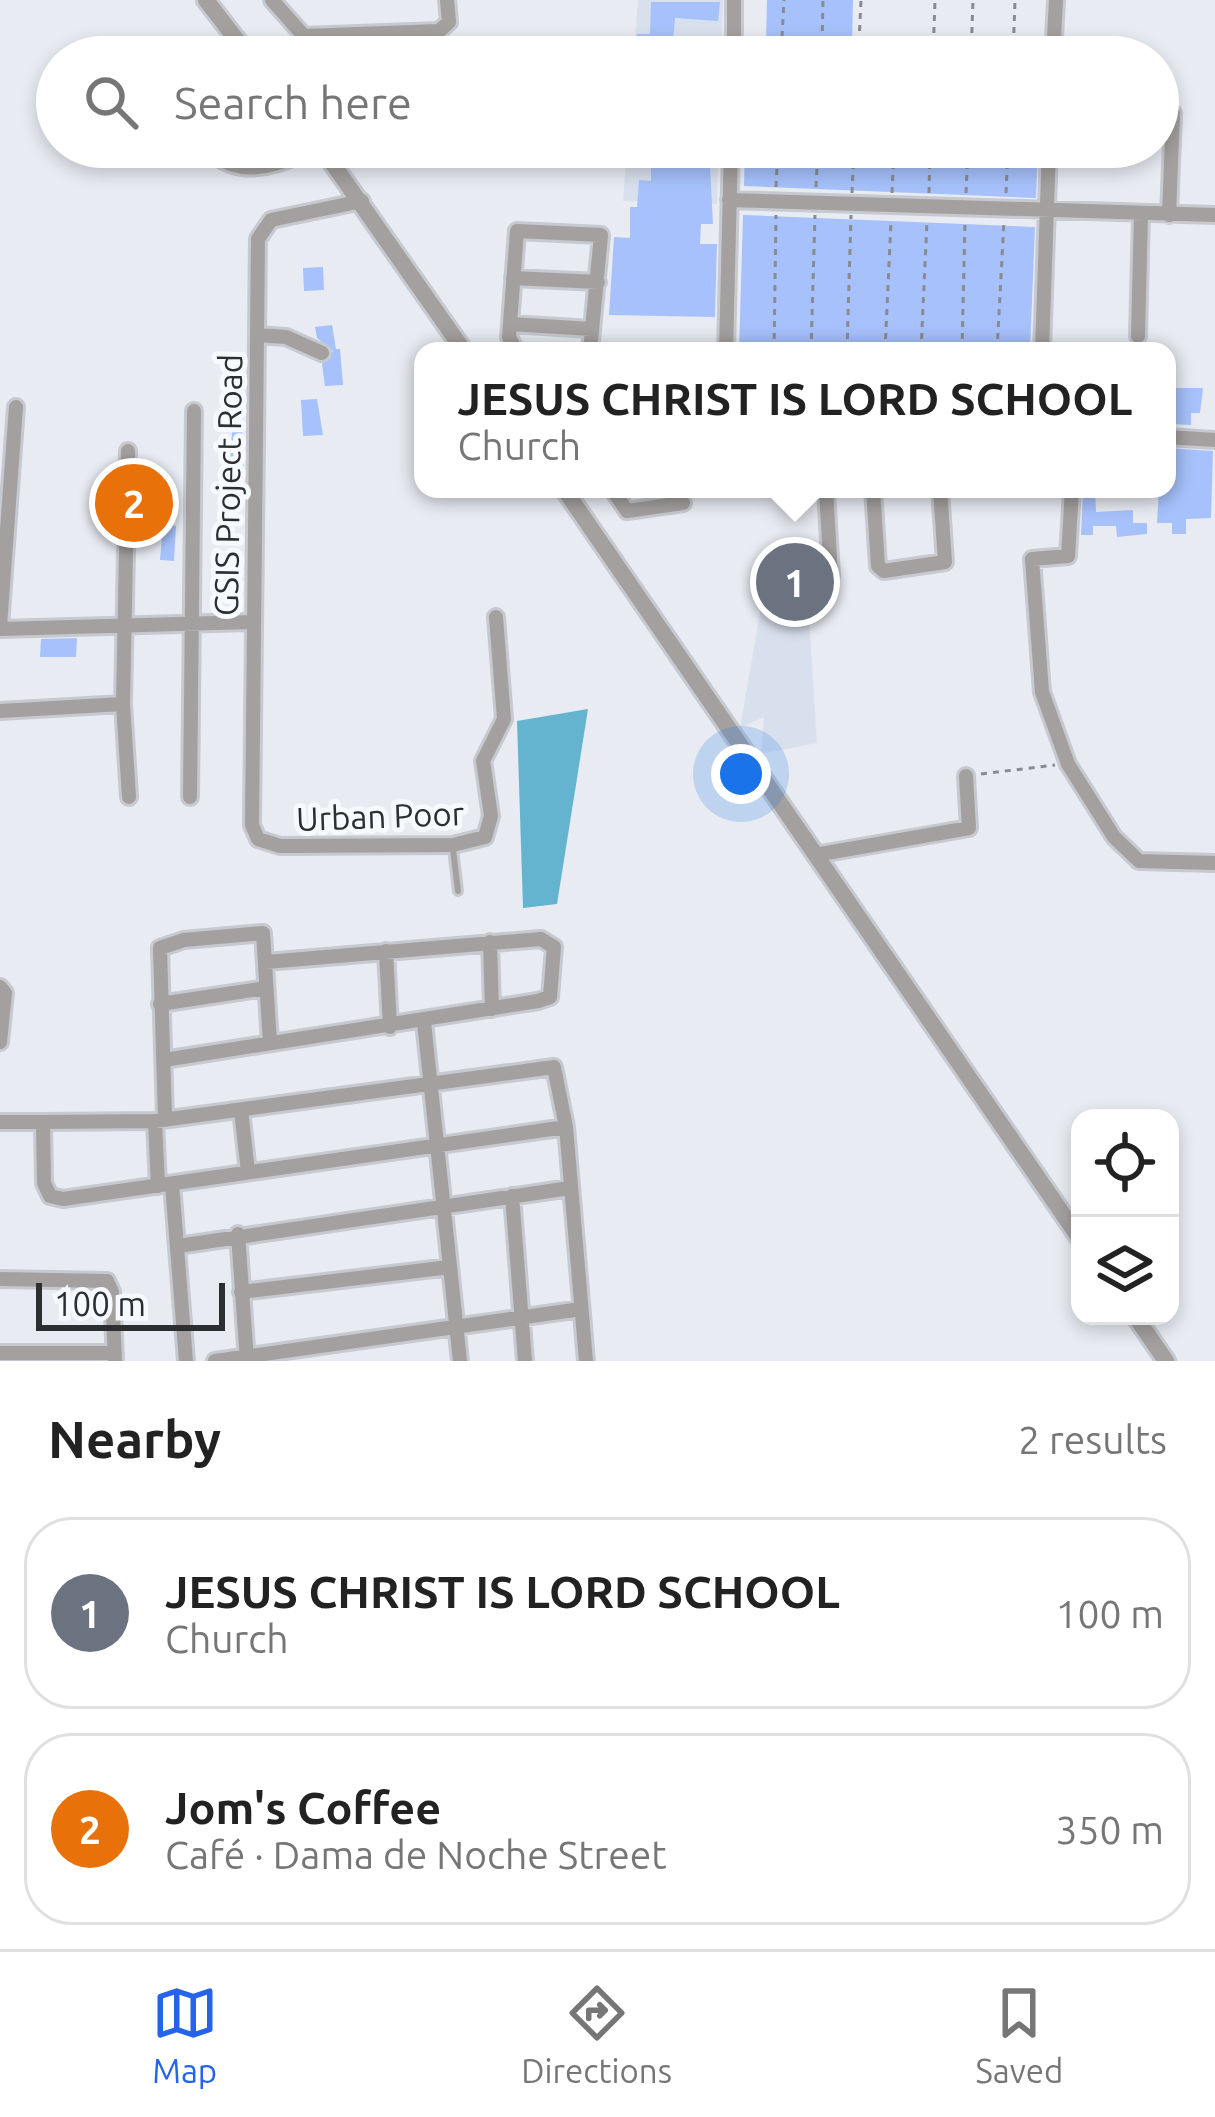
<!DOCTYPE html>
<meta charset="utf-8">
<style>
:root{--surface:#fff;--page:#f6f6f6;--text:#222;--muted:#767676;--line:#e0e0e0;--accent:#2563eb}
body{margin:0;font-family:Ubuntu,sans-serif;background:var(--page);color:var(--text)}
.controls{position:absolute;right:36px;bottom:36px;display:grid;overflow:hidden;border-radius:24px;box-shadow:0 6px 18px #0003}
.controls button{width:108px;height:108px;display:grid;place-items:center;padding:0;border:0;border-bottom:3px solid var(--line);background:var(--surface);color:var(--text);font:60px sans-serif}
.scale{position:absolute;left:36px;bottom:30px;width:189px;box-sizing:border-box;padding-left:12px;border:6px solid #2d2e31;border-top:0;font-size:33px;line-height:42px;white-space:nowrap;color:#2d2e31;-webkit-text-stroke:9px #f6f9fe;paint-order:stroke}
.you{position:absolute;left:741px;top:774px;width:42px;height:42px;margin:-30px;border:9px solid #fff;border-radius:50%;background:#1a73e8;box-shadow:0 0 0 18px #1a73e833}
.badge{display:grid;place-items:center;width:78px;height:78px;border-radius:50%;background:var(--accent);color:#fff;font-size:39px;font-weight:700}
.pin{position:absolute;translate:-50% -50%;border:6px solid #fff;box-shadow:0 3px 12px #0006}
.popup{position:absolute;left:414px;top:342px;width:762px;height:156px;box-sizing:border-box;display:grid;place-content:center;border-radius:24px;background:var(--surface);filter:drop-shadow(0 3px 9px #0005);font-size:39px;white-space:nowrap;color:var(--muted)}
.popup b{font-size:45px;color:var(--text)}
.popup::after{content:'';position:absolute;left:50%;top:100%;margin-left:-24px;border:24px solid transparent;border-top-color:var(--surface)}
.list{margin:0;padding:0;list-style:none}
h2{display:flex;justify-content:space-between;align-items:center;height:156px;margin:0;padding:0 48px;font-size:51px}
h2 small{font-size:39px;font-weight:400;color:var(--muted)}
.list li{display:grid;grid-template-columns:78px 1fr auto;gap:36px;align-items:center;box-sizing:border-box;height:192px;margin:0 24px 24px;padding:0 24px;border:3px solid var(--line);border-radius:48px}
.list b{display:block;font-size:45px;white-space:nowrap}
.list p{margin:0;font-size:39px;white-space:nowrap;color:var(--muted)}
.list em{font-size:39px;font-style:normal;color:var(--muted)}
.icon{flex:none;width:66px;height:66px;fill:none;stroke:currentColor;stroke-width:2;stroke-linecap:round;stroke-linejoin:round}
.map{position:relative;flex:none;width:1215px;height:1361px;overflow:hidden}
.search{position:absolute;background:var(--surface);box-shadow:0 6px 18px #0003;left:36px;right:36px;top:36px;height:132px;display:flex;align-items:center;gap:30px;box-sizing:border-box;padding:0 42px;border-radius:66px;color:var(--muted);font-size:45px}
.sheet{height:588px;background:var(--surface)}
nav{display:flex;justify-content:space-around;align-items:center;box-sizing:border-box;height:168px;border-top:3px solid var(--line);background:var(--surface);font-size:33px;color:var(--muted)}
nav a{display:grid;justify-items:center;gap:6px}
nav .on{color:var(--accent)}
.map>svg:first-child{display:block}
</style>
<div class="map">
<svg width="1215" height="1361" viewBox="0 0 1215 1361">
<rect width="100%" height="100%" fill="#e8ebf2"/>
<path fill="#d9e0ed" d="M638,0H723L721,57H634Z
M627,147H718L717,204L623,201Z
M768,568H806L817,743L761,754L764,717L740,728Z"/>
<path fill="#64b4cf" d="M588,709L557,904L523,908L517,721Z"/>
<path fill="#a6c1fb" d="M767,0H853L852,44L766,41Z
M651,2H720L718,21L675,18L673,42L699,43L698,57H635L637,34H650Z
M651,147H709L713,224H701L700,244H717L715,317L609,315L614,237L630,238V207H637L639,180L651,181Z
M745,147H1038L1036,198L744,186Z
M743,215L1035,227L1030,351H739Z
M323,267L324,290L304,291L303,268Z
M332,325L336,349H340L343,385L325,386L322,364L333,351L317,338L315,327Z
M1173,388H1203L1200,413H1191V425L1170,424Z
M317,399L323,435L303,436L301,400Z
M233,424L242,425L244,479L228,480Z
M1167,448L1213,451L1211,518L1186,519V534H1172V523H1157L1159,489H1167Z
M1083,489H1095L1096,512L1133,510V523H1147V534L1117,537L1116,526H1093V535H1081Z
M163,525L176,526L174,561L160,560Z
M77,638L76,657H40L41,639Z"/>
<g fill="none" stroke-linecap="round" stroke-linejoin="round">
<g stroke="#c6c9cf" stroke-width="12">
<path id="service" d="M453,849L458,891"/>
</g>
<g stroke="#c6c9cf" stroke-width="20">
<path id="minor" d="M272,0L304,36L439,31L449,22L447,0
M734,51L909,57
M734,57V0
M1053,57L1056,0
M216,156C242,176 274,167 301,154L304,147
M729,200L1215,215
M362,201L271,220L258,239L252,825L258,839L280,846L453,845L485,837L491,816L483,761L504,719L496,617
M1169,215L1173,113
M513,278L598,282
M510,324L592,329
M258,335L286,337L322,353
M1138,336L1141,214
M516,351L509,337L517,231L601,235L590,351
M726,351L731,147
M1042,351L1049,147
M1167,437L1215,440
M128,451L123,704L129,797
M612,489L627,511L683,503
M826,489L831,576
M873,489L878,566L884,571L945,562L940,489
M1072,489L1068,556L1032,559L1042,692L1068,764L1114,837L1139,861L1215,863
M0,626L16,407
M0,629L251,622
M0,711L123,704
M190,797L194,411
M815,855L969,828L966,776
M490,942L492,1009
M386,951L390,1027
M0,987L5,993L0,1042
M160,1004L266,988
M424,1022L460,1361
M164,1060L538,1001L550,997L554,947L541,939L266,962
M241,1110L248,1172
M165,1119L160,948L184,940L263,933L270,1043
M155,1121L158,1186
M0,1122H43
M566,1127L63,1199L50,1196L44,1183L43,1122L155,1121L554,1067L566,1127L586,1361
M172,1184L186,1361
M512,1196L525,1361
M238,1234L247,1361
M178,1246L570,1188
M0,1279L107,1281L112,1292L115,1361
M241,1292L450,1267
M0,1353H115
M215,1361L581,1309"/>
</g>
<g stroke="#c6c9cf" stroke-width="22">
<path id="tertiary" d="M206,0L250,57
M321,147L464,351
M564,489L1080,1239
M1135,1316L1166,1361"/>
</g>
<path stroke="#898b90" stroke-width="3" stroke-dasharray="6 6" stroke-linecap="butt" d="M782,37L784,0
M822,43L823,0
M859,43L861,0
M933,57L935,0
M971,57L973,0
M1013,57L1015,0
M776,187L778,147
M816,187L818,147
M852,193L854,147
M892,193L894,147
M929,193L930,147
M966,193L968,147
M1006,193L1008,147
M774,351L776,215
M811,351L815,215
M847,351L851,215
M885,351L891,221
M921,351L927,221
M962,351L965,221
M997,351L1004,221
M981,774L1055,765"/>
<use href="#service" stroke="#a3a09f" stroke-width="6"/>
<use href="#minor" stroke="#a3a09f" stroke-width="14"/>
<use href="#tertiary" stroke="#a3a09f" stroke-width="16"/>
</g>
<g text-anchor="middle" stroke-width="10" stroke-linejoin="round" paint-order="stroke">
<g font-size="33" fill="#2d2e31" stroke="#f6f9fe">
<text transform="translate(228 485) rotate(-89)" y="12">GSIS Project Road</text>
<text transform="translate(380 816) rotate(-2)" y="12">Urban Poor</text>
</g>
</g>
</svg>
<div class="controls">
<button><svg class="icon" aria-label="locate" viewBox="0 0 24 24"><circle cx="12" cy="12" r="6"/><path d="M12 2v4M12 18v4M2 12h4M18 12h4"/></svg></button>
<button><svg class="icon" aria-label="layers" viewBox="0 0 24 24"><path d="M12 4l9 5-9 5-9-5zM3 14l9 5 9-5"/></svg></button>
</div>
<div class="scale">100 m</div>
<div class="you"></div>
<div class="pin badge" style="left:795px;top:582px;background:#6b7280">1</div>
<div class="popup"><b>JESUS CHRIST IS LORD SCHOOL</b>Church</div>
<div class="pin badge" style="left:134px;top:503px;background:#e8710a">2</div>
<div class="search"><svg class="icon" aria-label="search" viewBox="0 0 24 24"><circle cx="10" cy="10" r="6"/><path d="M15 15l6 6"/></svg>Search here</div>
</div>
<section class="sheet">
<h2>Nearby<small>2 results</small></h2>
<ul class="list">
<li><span class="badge" style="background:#6b7280">1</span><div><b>JESUS CHRIST IS LORD SCHOOL</b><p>Church</p></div><em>100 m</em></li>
<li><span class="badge" style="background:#e8710a">2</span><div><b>Jom's Coffee</b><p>Café · Dama de Noche Street</p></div><em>350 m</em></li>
</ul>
</section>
<nav>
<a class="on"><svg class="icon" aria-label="map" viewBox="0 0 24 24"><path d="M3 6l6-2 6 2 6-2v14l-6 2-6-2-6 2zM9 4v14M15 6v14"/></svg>Map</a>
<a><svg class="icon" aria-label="directions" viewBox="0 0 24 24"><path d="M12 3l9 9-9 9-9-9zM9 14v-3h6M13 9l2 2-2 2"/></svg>Directions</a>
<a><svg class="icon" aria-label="saved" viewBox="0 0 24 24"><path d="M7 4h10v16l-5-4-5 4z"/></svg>Saved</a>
</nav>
